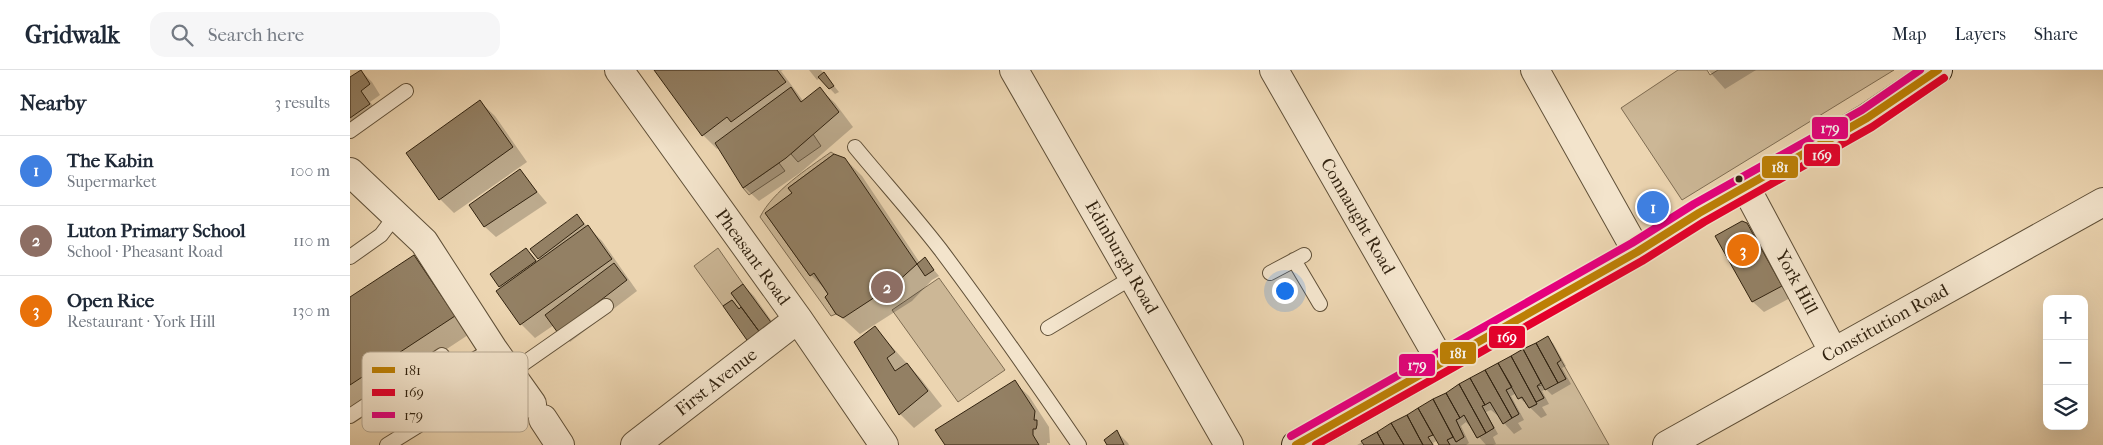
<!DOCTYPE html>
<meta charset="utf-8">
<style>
:root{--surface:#fff;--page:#f6f6f7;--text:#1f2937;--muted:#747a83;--line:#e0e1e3;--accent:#8f2418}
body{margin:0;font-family:"IM FELL French Canon",serif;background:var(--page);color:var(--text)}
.controls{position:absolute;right:15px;bottom:15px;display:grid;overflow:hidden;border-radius:10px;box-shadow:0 5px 20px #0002}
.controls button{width:45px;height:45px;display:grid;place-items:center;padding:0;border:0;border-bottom:1px solid var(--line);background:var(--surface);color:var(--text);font:25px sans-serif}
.you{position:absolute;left:934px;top:220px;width:18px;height:18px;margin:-12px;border:4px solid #fff;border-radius:50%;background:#1a73e8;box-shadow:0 0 0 8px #1a73e833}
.badge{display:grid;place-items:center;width:32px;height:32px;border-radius:50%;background:var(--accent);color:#fff;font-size:16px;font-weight:700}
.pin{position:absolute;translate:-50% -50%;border:2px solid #fff;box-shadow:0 1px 5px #0006}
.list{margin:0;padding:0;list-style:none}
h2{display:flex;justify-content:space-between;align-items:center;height:65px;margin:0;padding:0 20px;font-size:21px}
h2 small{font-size:16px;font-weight:400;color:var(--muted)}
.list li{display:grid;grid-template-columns:32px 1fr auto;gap:15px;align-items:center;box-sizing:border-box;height:70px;padding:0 20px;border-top:1px solid var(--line)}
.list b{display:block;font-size:19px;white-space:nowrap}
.list p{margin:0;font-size:16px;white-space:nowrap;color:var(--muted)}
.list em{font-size:16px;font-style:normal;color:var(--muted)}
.icon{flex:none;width:28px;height:28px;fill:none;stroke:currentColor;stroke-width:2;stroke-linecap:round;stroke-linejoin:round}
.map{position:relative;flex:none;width:1753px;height:375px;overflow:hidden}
header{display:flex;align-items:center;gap:30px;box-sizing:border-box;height:70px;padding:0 25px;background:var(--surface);border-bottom:1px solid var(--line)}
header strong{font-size:24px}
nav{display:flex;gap:28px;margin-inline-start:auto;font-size:18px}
.search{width:350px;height:45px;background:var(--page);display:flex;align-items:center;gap:12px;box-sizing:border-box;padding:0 18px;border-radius:15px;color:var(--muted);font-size:19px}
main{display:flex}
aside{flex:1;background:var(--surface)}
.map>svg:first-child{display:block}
</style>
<header>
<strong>Gridwalk</strong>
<div class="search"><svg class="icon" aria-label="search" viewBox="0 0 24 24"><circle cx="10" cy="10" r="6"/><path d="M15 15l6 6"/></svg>Search here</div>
<nav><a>Map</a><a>Layers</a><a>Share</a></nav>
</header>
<main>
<aside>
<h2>Nearby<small>3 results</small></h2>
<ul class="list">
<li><span class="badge" style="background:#3f7fe0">1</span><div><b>The Kabin</b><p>Supermarket</p></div><em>100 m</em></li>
<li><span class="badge" style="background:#8d6e63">2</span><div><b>Luton Primary School</b><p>School · Pheasant Road</p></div><em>110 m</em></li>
<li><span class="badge" style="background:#e8710a">3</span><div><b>Open Rice</b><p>Restaurant · York Hill</p></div><em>130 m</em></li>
</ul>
</aside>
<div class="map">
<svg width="1753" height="375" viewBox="0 0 1753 375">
<rect width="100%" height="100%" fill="#ecd5b1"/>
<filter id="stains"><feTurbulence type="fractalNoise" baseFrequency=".004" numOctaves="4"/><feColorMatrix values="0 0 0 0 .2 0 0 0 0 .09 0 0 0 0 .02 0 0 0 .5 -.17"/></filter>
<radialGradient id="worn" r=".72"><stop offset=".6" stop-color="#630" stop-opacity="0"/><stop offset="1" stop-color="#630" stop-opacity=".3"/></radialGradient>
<path fill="#ccb796" stroke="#7f6d53" d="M1328,0H1357L1360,5L1368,0H1544L1332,130L1271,38Z
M463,64L471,76L448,92L441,84Z
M481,82L484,84L438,118L442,123L416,144L460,206L464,203L478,224L475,227L486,244L481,246L410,147C423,121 457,99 481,82Z
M429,93L435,101L399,125L393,118Z
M368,178L393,214L381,223L391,237L389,239L382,230L373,236L344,196Z
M589,208L655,300L608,332L542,240Z
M1211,290L1259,375H1100L1097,370L1103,367L1106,372L1114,367L1106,350L1114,345L1127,368L1144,358L1132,336L1140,332L1153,353L1169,344L1156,320L1162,317L1168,329L1172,327L1179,338L1187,334L1186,332L1194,328L1187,316L1216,309L1207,293Z"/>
<path fill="#0003" d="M306,0H433L431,1L454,32L470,19L485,33L503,57L450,103L409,131L394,117L370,77L367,79L353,65Z
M459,0H471L489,22L485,24L470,8L467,10Z
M1358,0H1406L1375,19Z
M11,1L22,12L30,25L20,32L30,45L0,57V8Z
M130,32L145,46L177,92L104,143L90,129Z
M495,89L512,106L570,193L575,189L589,206L582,210L562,231L510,264L487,243L477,221L461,205L417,144Z
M170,101L197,133L146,167L135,157L121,135Z
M227,146L252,171L287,221L220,272L204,255L185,268L171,254L150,216L176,179L189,192L191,190L189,188Z
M1397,154L1408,165L1442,227L1414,242L1403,232Z
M64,186L81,203L121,263L0,343V228Z
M393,215L404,226L423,253L406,277L390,240L391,239L397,243Z
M525,258L571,309L592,336L564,358L550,344Z
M1197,268L1203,273L1216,296L1212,298L1221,314L1202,325L1196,319L1192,321L1199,334L1192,337L1197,345L1191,348L1170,328L1167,323L1161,326L1174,350L1168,353L1172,359L1164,364L1154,353L1149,344L1147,345L1141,340L1136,342L1148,364L1143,367L1146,374L1143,375H1136L1116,352L1111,356L1119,373L1116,375H1090L1088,370L1083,373L1084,375H1007L1161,288L1165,292L1163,287Z
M664,312L679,326L699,357L700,373H697V375H596Z
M767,362L778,373L779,375H758Z"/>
<path fill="#938064" stroke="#322310" d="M11,0L20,14L11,21L20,34L0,48V7Z
M304,0H427L436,12L381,52L377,47L352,66Z
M474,2L484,16L479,19L468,7Z
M441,17L451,32L470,17L489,42L436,88L393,118L365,73Z
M130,30L163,77L89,130L56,83Z
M484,84L495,88L567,194L545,214L493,248L486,244L475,227L478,224L464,203L460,206L415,143L442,123L438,118Z
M170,99L187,122L134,157L119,135Z
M227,144L234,154L188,189L180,179Z
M1392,151L1397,153L1432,216L1402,232L1365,166Z
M238,155L262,189L170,255L146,221Z
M176,178L186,191L149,217L140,204Z
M64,185L105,246L0,315V227Z
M575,187L584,200L575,206L567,194Z
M264,193L277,210L208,263L195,245Z
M393,214L423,255L411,264L381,223Z
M382,230L389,239L391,237L411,264L399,273L373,236Z
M525,256L545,282L537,288L545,301L557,293L578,321L549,345L504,272Z
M1198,266L1211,290L1207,293L1216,309L1208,313L1186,273Z
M1186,273L1208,313L1195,320L1173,279Z
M1173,279L1191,313L1187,316L1194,328L1186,332L1161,286Z
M1161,286L1187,334L1179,338L1172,327L1168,329L1148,293Z
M1148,293L1162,317L1156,320L1169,344L1162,348L1135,300Z
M1135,300L1162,348L1153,354L1140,332L1135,335L1120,308Z
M1120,308L1135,335L1132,336L1144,358L1136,363L1109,314Z
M665,310L685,341L684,350H687V355L686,359H683V365L689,375H595L585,360Z
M1109,314L1136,363L1127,368L1114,345L1110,348L1096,323Z
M1096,323L1110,348L1106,350L1114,367L1106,372L1083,329Z
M1083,329L1103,367L1097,370L1100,375H1089L1068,338Z
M1068,338L1083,365L1078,367L1083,375H1073L1057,345Z
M1057,345L1073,375H1054L1041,353Z
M1041,353L1054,375H1034L1027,362Z
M767,360L774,375H757L754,370Z
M1027,362L1034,375H1014L1011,371Z"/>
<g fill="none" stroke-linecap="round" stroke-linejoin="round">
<g stroke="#605038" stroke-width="16">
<path id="lane" d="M0,61L56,21
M505,77C533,111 563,144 590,179C638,243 684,309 729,375
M0,187L31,165L46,145
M944,190L970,234
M920,203L954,185
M698,258L783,207
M102,302L143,279
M160,303L256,236
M0,346L92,285L116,326L37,375"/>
</g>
<g stroke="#605038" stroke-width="30">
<path id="street" d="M269,0L448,249L534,375
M664,0L879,375
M924,0L1091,292
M1185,0L1287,182
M0,102L74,172L143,279L182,334
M1396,118L1483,281
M193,349L210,375
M285,375L448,249
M1317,375L1753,132"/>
</g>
<g stroke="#322310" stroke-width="30">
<path id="secondary" d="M946,375L1287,182L1349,143L1486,66L1517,48L1588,0"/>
</g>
<use href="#lane" stroke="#f3e4cc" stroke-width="14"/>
<use href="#street" stroke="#f3e4cc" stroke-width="28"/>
<use href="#secondary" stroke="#f3e4cc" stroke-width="28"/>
<g stroke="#f3e4cc" stroke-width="11">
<path id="bus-1" d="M946,375L1287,182L1349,143L1517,48L1588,0"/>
</g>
<g stroke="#f3e4cc" stroke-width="11">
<path id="bus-2" d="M966,375L1292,191L1354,152L1522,57L1594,8"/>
</g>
<g stroke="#f3e4cc" stroke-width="11">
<path id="bus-3" d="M941,366L1282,173L1344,134L1512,40L1570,0"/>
</g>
<use href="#bus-1" stroke="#bc7f05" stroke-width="8"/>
<use href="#bus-2" stroke="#e4002b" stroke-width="8"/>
<use href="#bus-3" stroke="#e5007d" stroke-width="8"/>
</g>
<circle fill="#322310" stroke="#f3e4cc" stroke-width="2" cx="1389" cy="109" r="4.5"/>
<g text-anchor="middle" stroke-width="4" stroke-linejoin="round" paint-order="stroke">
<g font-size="18" fill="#322310" stroke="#f3e4cc">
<text transform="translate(1008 146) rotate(60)" y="6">Connaught Road</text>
<text transform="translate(403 187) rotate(54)" y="6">Pheasant Road</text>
<text transform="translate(772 187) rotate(60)" y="6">Edinburgh Road</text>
<text transform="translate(1447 212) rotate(62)" y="6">York Hill</text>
<text transform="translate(1535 253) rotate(-29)" y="6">Constitution Road</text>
<text transform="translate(366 312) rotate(-38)" y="6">First Avenue</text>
</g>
</g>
<rect x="12" y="282" width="166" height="80" rx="8" fill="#f3e4cc" stroke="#b9aa94" stroke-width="1"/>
<rect x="22" y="297" width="23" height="6" fill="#bc7f05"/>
<rect x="22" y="319" width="23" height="7" fill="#e4002b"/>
<rect x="22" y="342" width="23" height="6" fill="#e5007d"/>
<g font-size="14" fill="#322310">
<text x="54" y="305">181</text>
<text x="54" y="327">169</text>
<text x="54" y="350">179</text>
</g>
<g stroke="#f3e4cc" stroke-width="2">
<rect x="1461" y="46" width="38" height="24" rx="5" fill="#e5007d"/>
<rect x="1453" y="73" width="38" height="24" rx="5" fill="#e4002b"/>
<rect x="1411" y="85" width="38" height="24" rx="5" fill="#bc7f05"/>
<rect x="1138" y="255" width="38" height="24" rx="5" fill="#e4002b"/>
<rect x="1089" y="271" width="38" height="24" rx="5" fill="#bc7f05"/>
<rect x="1048" y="283" width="38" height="24" rx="5" fill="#e5007d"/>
</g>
<g font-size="14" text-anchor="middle" font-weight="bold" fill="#fff">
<text x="1480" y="63">179</text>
<text x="1472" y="90">169</text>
<text x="1430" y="102">181</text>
<text x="1157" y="272">169</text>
<text x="1108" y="288">181</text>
<text x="1067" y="300">179</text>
</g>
<rect width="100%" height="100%" filter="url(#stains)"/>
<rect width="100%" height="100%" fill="url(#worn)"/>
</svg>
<div class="controls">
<button>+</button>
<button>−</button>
<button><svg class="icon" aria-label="layers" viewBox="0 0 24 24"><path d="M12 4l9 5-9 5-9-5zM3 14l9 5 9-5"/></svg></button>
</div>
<div class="you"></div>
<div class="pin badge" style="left:1303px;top:137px;background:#3f7fe0">1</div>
<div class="pin badge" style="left:537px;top:217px;background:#8d6e63">2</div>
<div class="pin badge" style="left:1393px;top:180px;background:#e8710a">3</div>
</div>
</main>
